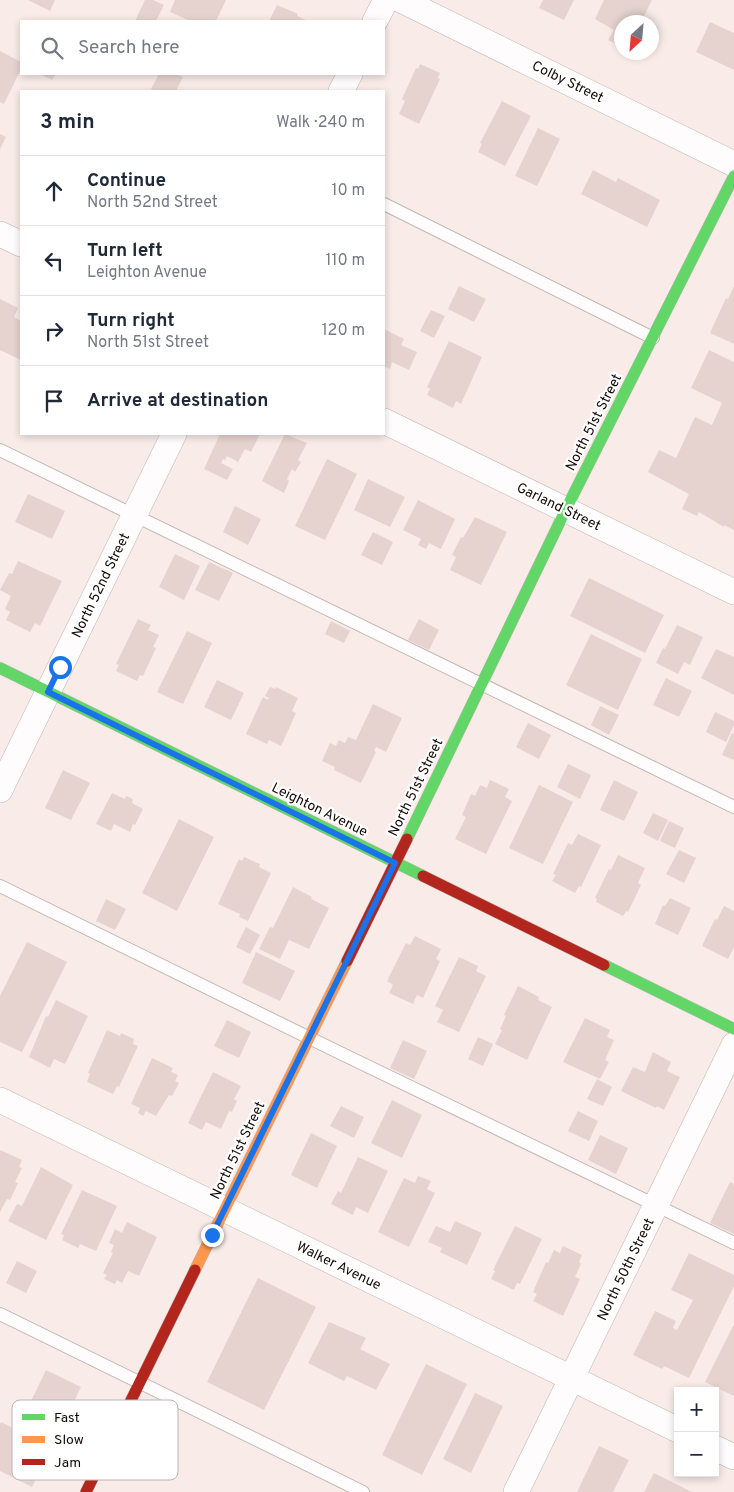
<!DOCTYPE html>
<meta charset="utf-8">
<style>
:root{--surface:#fff;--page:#f2f2f3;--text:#1f2937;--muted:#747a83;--line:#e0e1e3}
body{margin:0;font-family:Overpass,sans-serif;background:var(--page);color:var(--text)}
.controls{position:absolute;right:15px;bottom:15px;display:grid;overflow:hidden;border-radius:0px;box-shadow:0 2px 8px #0003}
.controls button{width:45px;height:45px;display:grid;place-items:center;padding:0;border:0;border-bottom:1px solid var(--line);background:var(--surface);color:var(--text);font:25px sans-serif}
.compass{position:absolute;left:614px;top:15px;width:45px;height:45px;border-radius:50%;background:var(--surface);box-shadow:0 2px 8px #0003;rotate:206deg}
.stop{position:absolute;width:15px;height:15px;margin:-11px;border:4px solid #1a73e8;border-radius:50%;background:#fff}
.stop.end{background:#1a73e8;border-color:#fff;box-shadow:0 1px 5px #0008}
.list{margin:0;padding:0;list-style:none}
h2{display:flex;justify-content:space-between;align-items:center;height:65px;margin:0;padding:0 20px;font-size:21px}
h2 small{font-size:16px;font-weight:400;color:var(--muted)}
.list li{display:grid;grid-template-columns:32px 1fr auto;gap:15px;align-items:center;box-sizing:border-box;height:70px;padding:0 20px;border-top:1px solid var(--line)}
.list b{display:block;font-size:19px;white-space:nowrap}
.list p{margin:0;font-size:16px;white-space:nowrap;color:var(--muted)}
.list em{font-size:16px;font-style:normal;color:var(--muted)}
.icon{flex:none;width:28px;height:28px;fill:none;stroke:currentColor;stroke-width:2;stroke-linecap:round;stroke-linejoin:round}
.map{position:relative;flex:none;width:734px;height:1492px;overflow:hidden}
.search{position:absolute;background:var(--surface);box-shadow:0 2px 8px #0003;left:20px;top:20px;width:365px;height:55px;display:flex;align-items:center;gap:12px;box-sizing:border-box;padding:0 18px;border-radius:0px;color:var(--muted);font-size:19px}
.panel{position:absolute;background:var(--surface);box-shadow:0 2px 8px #0003;left:20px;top:90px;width:365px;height:345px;border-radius:0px}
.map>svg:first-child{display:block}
</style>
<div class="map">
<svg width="734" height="1492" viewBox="0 0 734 1492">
<rect width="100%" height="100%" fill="#f8ebe8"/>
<path fill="#e6d3cf" d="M28,0H55L50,11Z
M145,0H153L164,5L156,21H135Z
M175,0H226L216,21H190L170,12Z
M543,0H574L564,20L539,8Z
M604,0H652L641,22H622V47L608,40L614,30L595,19Z
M277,5L298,14L297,16L308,21H269Z
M710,22L734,33V70L696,52Z
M0,51L21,62V69L4,104L0,102Z
M420,64L440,73L438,78L440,79L419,124L399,114L405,101L402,99L416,68L418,69Z
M40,74H56L52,80Z
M159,74H176L183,77L176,91H156L151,89Z
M502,101L531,116L505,166L478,152L482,144L480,143Z
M538,128L560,139L537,186L515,176Z
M0,134L6,137L0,149Z
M593,170L616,182L618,178L660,200L647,227L581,194Z
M459,286L486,299L474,322L448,309Z
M734,286V344L710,333L726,298L728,299Z
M0,299L18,308L14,317L21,321V360L0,350Z
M431,310L445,316L434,338L420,331Z
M384,329L404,339L401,345L417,352L409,370L392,362L390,369L384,366Z
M449,341L482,357L461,404L456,401L453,408L427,395L430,389L427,387Z
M709,350L734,362V530L724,525V527L699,512L697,516L682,509L689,494L648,472L659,450L676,458L695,417L712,425L722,403L691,388Z
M220,434H260L251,452L245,449L238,462L227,456L225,460L223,459L221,463L233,469L227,480L204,469Z
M285,434L307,443L298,460L301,462L295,472L292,469L287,479L289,481L284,493L262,481Z
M327,459L357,474L325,540L295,526Z
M368,479L405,497L390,527L354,510Z
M28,494L65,511L52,539L15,522Z
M418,500L455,519L441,549L429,543L426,549L418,545L421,539L403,530Z
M235,506L261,519L248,545L223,532Z
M475,517L507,532L481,585L450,570L456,557L452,555L461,537L463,538Z
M373,532L393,542L382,565L361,555Z
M175,554L200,566L184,600L159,587Z
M18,561L62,581L40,626L35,623L30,632L6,620L10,612L5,609L11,596L0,590L9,573L12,574Z
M209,562L233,573L219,601L195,590Z
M589,578L664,615L645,653L570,616Z
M138,619L151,625L148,630L159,635L153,647L156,648L143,676L140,675L137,681L116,671L119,665L116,664Z
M419,619L439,630L429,650L408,640Z
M331,621L350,631L344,643L325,634Z
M677,625L703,637L690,665L684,662L678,674L656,663L663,648L665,649Z
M187,631L212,643L183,704L157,692Z
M591,634L642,659L618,710L566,685Z
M716,649L734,657V695L701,678Z
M666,678L692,691L679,717L653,705Z
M217,680L244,693L231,720L204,707Z
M270,687L275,689L276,687L298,698L292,711L296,713L281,746L269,740L267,744L246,734L263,697L268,700L269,698L265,696Z
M373,704L402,718L386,752L376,747L374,751L376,752L361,783L334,770L335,767L322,761L330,743L336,746L339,740L345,743L348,737L356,740Z
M600,706L619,715L609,735L591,725Z
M715,712L734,721V725L726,742L706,732Z
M528,723L551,735L539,759L516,747Z
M732,733L734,734V760L722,755Z
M568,764L591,775L580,799L557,787Z
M63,770L90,783L71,820L45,808Z
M490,780L509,789L505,797L512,801L486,854L455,839L466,817L462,815L471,794L475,796L480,785L487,788Z
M614,780L638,792L624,821L600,810Z
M539,785L573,802L543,864L509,848Z
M112,793L125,799L126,796L133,799L132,803L143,809L135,825L133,824L130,832L114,824L111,831L96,824Z
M653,813L668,820L658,841L643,833Z
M179,819L214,837L177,911L142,893Z
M669,821L684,828L675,848L660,841Z
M578,834L601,845L581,887L579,886L575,893L552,881L556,875L553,874L568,843L572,845Z
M679,850L696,858L684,883L666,874Z
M618,855L645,868L638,883L641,885L628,912L626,911L623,916L596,902L597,899L595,898L609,869L611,870Z
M244,857L260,864L259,867L271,873L248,921L239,917L240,914L218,904L239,859L242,861Z
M293,887L312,897L311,899L329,908L309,949L289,940L280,959L259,949L270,927L273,928Z
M670,898L691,908L678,935L655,924L663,905L665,906Z
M106,899L126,909L115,930L96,921Z
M724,906L734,911V947L728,959L702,946L715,919L717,920Z
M246,927L260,935L250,954L236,947Z
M415,936L441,949L436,959L440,961L423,998L417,995L413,1004L389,993L393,985L387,981L406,943L410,945Z
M27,942L67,962L22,1052L0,1042V996Z
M256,952L295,971L280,1001L242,983Z
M459,957L478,966L476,971L486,976L459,1032L437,1022L443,1010L435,1006Z
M518,986L539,997L538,1000L552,1007L527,1060L495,1044L502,1030L500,1029L506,1016L504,1015Z
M56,1000L88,1016L65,1064L54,1059L50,1068L29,1057L46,1016L48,1017Z
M585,1018L610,1030L607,1037L614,1040L605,1060L609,1062L600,1079L563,1062Z
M227,1020L251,1032L239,1058L214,1046Z
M107,1030L120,1036L121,1033L134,1039L133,1044L138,1046L119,1087L117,1086L113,1094L87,1082L90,1074L88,1073Z
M478,1037L493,1044L483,1066L468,1059Z
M403,1040L427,1051L414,1079L390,1068Z
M653,1052L671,1062L667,1071L680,1077L664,1110L657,1106L656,1108L621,1091L633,1067L645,1072Z
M152,1058L173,1068L171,1072L178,1075L175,1081L179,1083L172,1096L169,1095L156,1116L146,1111L143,1116L138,1113L140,1108L131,1104Z
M213,1072L241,1086L234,1099L237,1101L232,1112L229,1111L221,1129L206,1122L202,1130L188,1123Z
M597,1079L612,1087L603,1106L587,1099Z
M392,1100L422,1115L402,1158L371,1143Z
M341,1106L364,1117L354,1138L330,1126Z
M578,1111L598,1121L589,1141L568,1131Z
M311,1133L337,1146L317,1188L291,1175Z
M600,1135L628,1148L616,1174L588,1160Z
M0,1150L22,1160L19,1167L22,1168L15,1182L18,1183L10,1200L7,1199L0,1212Z
M358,1157L388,1171L368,1213L356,1207L353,1215L331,1204L338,1191L341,1193Z
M41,1167L73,1185L46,1240L8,1221L17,1204L22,1206Z
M418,1176L431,1181L427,1189L435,1193L409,1247L378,1232L404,1178L415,1183Z
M730,1182L734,1184V1234L710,1223Z
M82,1190L117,1206L96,1251L80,1244L78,1248L62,1240L64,1235L61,1234Z
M455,1221L482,1233L467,1265L440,1252L442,1248L428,1242L436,1226L450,1232Z
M127,1222L157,1237L139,1276L128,1271L122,1283L117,1280L115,1284L104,1279L107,1275L103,1273L113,1253L111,1252L114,1245L109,1243L115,1229L122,1233Z
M515,1226L542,1239L520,1284L517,1283L514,1290L491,1279L495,1271L493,1270Z
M563,1246L582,1255L579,1262L581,1264L575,1277L580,1279L563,1316L533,1301L537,1294L533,1292L546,1262L548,1263L554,1250L560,1253Z
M689,1253L734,1275V1286L689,1378L664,1366L662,1369L633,1355L655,1311L676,1321L673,1328L677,1330L693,1300L671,1290Z
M17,1261L37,1271L26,1293L6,1283Z
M258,1278L316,1307L264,1410L207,1382Z
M329,1322L366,1338L360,1349L390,1364L376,1390L347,1376L344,1381L308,1363Z
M734,1324V1396L705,1382Z
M426,1364L467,1384L422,1475L382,1455Z
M46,1370L81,1387L32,1487L0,1471V1424L1,1422L17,1430Z
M475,1393L503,1406L471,1473L443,1459Z
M599,1446L629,1460L613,1492H577Z
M654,1473L692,1492H644Z"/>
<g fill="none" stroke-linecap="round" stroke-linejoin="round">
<g stroke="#c0b6b3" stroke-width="14">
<path id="lane" d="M384,204L653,338
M0,450L734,807
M0,886L334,1050L734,1243
M0,1314L363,1492"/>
</g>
<g stroke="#c0b6b3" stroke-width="26">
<path id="street" d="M401,0L734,164
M375,21L386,0
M341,91L350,74
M0,234L21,244
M384,421L734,592
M0,790L174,434
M0,1100L678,1430
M715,1448L734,1457
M516,1492L734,1045"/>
</g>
<g stroke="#c0b6b3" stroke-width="12">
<path id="fast" d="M0,668L423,876
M407,839L566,509L734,176
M604,965L734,1029"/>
</g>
<g stroke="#c0b6b3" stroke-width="12">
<path id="slow" d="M195,1270L347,961"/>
</g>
<g stroke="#c0b6b3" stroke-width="12">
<path id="jam" d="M423,876L604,965
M347,961L407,839
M86,1492L195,1270"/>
</g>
<use href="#lane" stroke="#fefcfc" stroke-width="12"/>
<use href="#street" stroke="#fefcfc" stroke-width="25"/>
<use href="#fast" stroke="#63d668" stroke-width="11"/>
<use href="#slow" stroke="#ff974d" stroke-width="11"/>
<use href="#jam" stroke="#b3261e" stroke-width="11"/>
</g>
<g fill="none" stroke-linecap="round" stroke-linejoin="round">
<path stroke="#1a73e8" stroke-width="6" d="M60,667L48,692L395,863L212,1235"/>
</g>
<g text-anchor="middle" stroke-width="4.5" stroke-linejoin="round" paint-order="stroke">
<g font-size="14" fill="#140b08" stroke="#fff">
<text transform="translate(568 81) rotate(26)" y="5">Colby Street</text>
<text transform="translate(593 422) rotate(-63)" y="5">North 51st Street</text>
<text transform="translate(559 506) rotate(26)" y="5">Garland Street</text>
<text transform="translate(100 585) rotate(-64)" y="5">North 52nd Street</text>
<text transform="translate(415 787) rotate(-64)" y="5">North 51st Street</text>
<text transform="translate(320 809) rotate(26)" y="5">Leighton Avenue</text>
<text transform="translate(237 1150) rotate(-64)" y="5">North 51st Street</text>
<text transform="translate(339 1265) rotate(26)" y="5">Walker Avenue</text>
<text transform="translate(625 1269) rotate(-64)" y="5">North 50th Street</text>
</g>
</g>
<rect x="12" y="1400" width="166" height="80" rx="8" fill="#fff" stroke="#b8b6b5" stroke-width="1"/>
<rect x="22" y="1414" width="23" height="6" fill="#63d668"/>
<rect x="22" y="1436" width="23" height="7" fill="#ff974d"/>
<rect x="22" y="1459" width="23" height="6" fill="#b3261e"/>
<g font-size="14" fill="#140b08">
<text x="54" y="1422">Fast</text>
<text x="54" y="1444">Slow</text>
<text x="54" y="1467">Jam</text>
</g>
</svg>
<div class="controls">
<button>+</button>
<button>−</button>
</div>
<svg class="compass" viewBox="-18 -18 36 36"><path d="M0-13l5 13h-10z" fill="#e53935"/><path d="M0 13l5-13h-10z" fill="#747a83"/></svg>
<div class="stop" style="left:60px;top:667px"></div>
<div class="stop end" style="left:212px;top:1235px"></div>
<div class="search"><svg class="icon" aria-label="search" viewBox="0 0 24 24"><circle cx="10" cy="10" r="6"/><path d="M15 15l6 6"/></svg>Search here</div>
<section class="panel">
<h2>3 min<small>Walk · 240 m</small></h2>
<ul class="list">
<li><svg class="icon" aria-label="ahead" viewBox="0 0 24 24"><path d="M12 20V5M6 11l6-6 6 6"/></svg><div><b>Continue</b><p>North 52nd Street</p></div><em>10 m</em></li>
<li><svg class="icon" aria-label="left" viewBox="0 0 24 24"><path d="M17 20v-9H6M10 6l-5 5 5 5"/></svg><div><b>Turn left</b><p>Leighton Avenue</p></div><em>110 m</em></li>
<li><svg class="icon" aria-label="right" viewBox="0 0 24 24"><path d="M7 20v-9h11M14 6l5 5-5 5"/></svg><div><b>Turn right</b><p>North 51st Street</p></div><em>120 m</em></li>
<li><svg class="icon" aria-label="arrive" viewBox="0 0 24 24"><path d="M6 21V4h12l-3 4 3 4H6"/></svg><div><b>Arrive at destination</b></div></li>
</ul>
</section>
</div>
